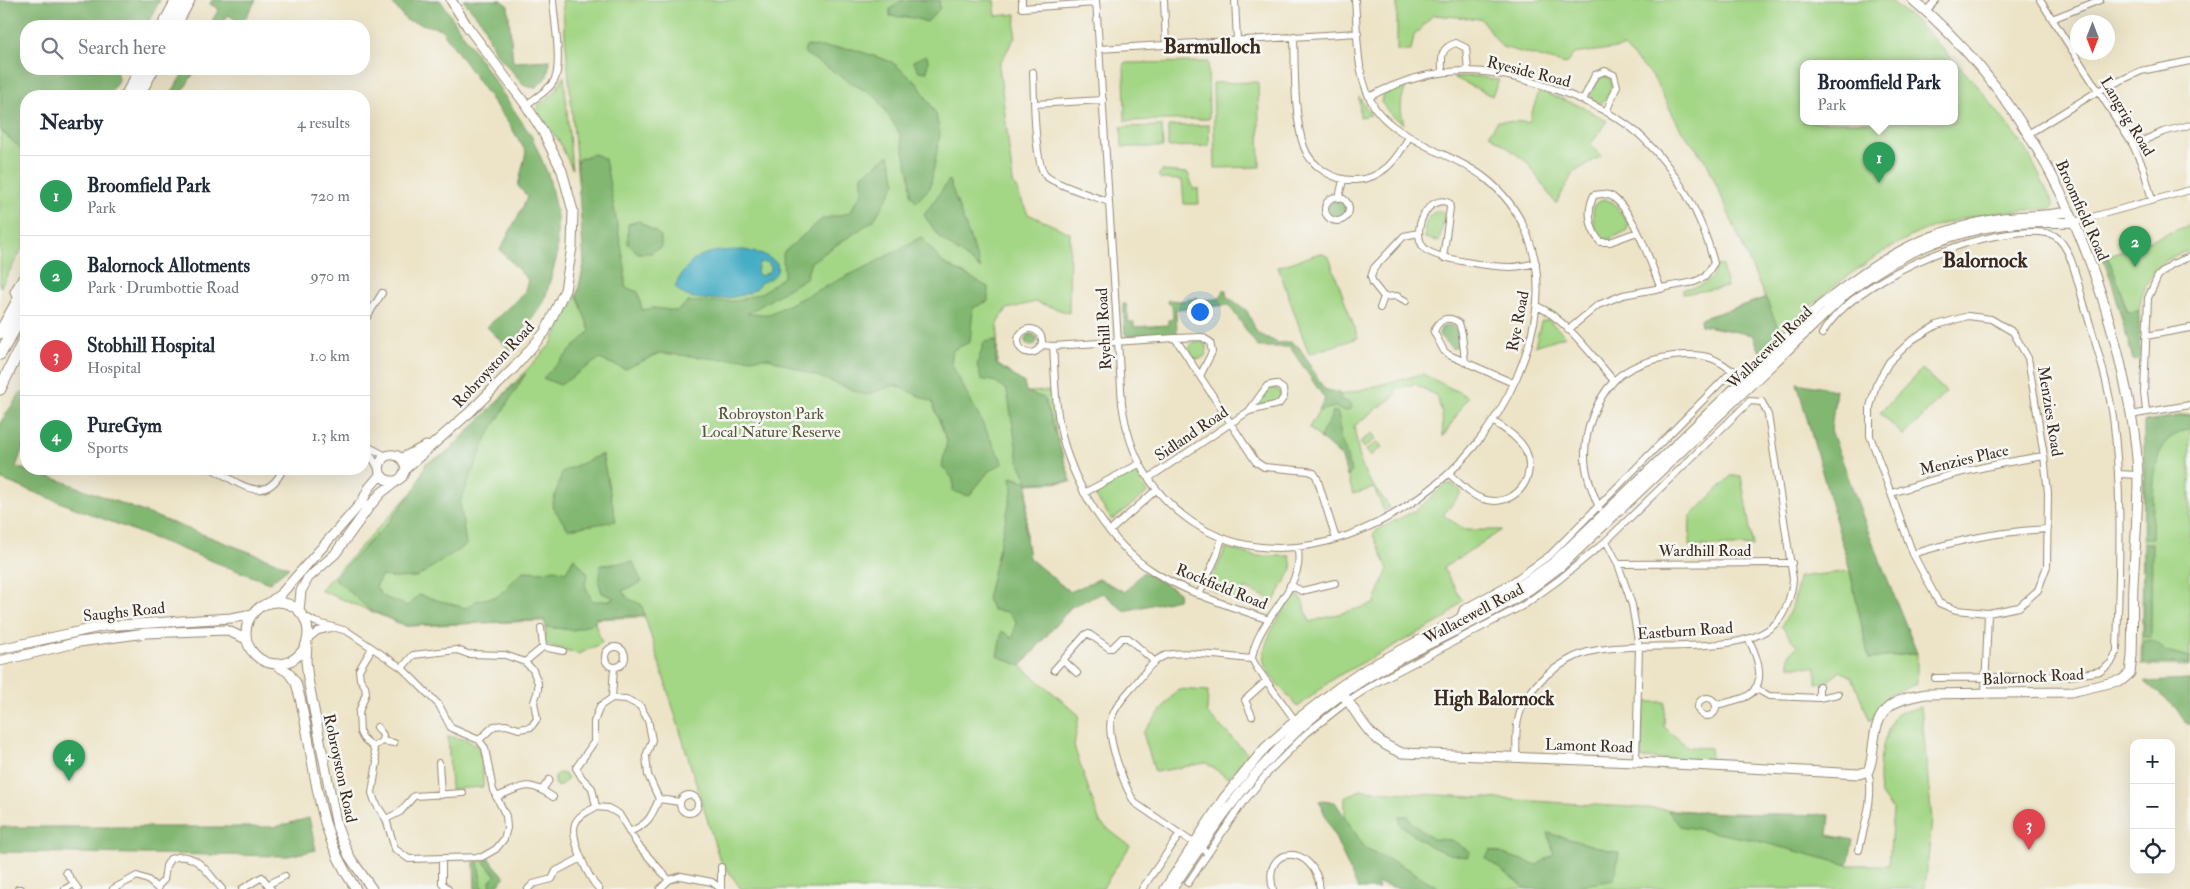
<!DOCTYPE html>
<meta charset="utf-8">
<style>
:root{--surface:#fff;--page:#f2f2f3;--text:#1f2937;--muted:#747a83;--line:#e0e1e3;--accent:#0b8043}
body{margin:0;font-family:"IM FELL Double Pica",serif;background:var(--page);color:var(--text)}
.controls{position:absolute;right:15px;bottom:15px;display:grid;overflow:hidden;border-radius:10px;box-shadow:0 5px 20px #0002}
.controls button{width:45px;height:45px;display:grid;place-items:center;padding:0;border:0;border-bottom:1px solid var(--line);background:var(--surface);color:var(--text);font:25px sans-serif}
.compass{position:absolute;left:2070px;top:15px;width:45px;height:45px;border-radius:50%;background:var(--surface);box-shadow:0 5px 20px #0002;rotate:180deg}
.you{position:absolute;left:1199px;top:311px;width:18px;height:18px;margin:-12px;border:4px solid #fff;border-radius:50%;background:#1a73e8;box-shadow:0 0 0 8px #1a73e833}
.badge{display:grid;place-items:center;width:32px;height:32px;border-radius:50%;background:var(--accent);color:#fff;font-size:16px;font-weight:700}
.pin{position:absolute;translate:-50% -41px;filter:drop-shadow(0 1px 2px #0008)}
.pin::after{content:'';position:absolute;top:26px;width:18px;height:15px;background:inherit;clip-path:polygon(0 0,100% 0,50% 100%)}
.popup{position:absolute;left:1800px;top:60px;width:158px;height:65px;box-sizing:border-box;display:grid;place-content:center;border-radius:10px;background:var(--surface);filter:drop-shadow(0 1px 4px #0005);font-size:16px;white-space:nowrap;color:var(--muted)}
.popup b{font-size:19px;color:var(--text)}
.popup::after{content:'';position:absolute;left:50%;top:100%;margin-left:-10px;border:10px solid transparent;border-top-color:var(--surface)}
.list{margin:0;padding:0;list-style:none}
h2{display:flex;justify-content:space-between;align-items:center;height:65px;margin:0;padding:0 20px;font-size:21px}
h2 small{font-size:16px;font-weight:400;color:var(--muted)}
.list li{display:grid;grid-template-columns:32px 1fr auto;gap:15px;align-items:center;box-sizing:border-box;height:80px;padding:0 20px;border-top:1px solid var(--line)}
.list b{display:block;font-size:19px;white-space:nowrap}
.list p{margin:0;font-size:16px;white-space:nowrap;color:var(--muted)}
.list em{font-size:16px;font-style:normal;color:var(--muted)}
.icon{flex:none;width:28px;height:28px;fill:none;stroke:currentColor;stroke-width:2;stroke-linecap:round;stroke-linejoin:round}
.map{position:relative;flex:none;width:2190px;height:889px;overflow:hidden}
.search{position:absolute;background:var(--surface);box-shadow:0 5px 20px #0002;left:20px;top:20px;width:350px;height:55px;display:flex;align-items:center;gap:12px;box-sizing:border-box;padding:0 18px;border-radius:20px;color:var(--muted);font-size:19px}
.panel{position:absolute;background:var(--surface);box-shadow:0 5px 20px #0002;left:20px;top:90px;width:350px;height:385px;border-radius:20px}
.map>svg:first-child{display:block}
</style>
<div class="map">
<svg width="2190" height="889" viewBox="0 0 2190 889">
<rect width="100%" height="100%" fill="#f6f6f2"/>
<filter id="ink" filterUnits="userSpaceOnUse"><feTurbulence type="fractalNoise" baseFrequency=".02" numOctaves="2"/><feDisplacementMap in="SourceGraphic" scale="10" xChannelSelector="R" yChannelSelector="G"/><feConvolveMatrix kernelMatrix="1 2 1 2 8 2 1 2 1" color-interpolation-filters="sRGB"/></filter>
<filter id="wash" filterUnits="userSpaceOnUse"><feTurbulence type="fractalNoise" baseFrequency=".0096" numOctaves="4" result="noise"/><feDisplacementMap in="SourceGraphic" scale="20" xChannelSelector="R" yChannelSelector="G"/><feGaussianBlur stdDeviation="1.12" result="paint"/><feColorMatrix in="noise" values="0 0 0 0 0 0 0 0 0 0 0 0 0 0 0 0 0 1.4 0 .05"/><feComposite in="paint" operator="in"/></filter>
<g filter="url(#wash)">
<rect width="100%" height="100%" fill="#ede4c7"/>
<path fill="#a3d685" stroke="#6f8052" fill-rule="evenodd" d="M562,0H994L996,16L1016,14L1015,37L999,65L1013,182L1028,214L1070,233L1069,313L1036,302L1007,309L998,322L997,364L1024,383L1026,392L1050,391L1056,435L1071,482L1028,484L1021,666L1079,715L1074,746L1100,823L1130,846L1102,889H741L719,858L645,617L406,626L320,590L551,344L577,295L584,265L582,225Z
M1397,0H1890L1918,23L1977,85L2026,149L2053,203V207L2051,209C2006,210 1950,216 1910,237C1853,266 1806,309 1760,352L1753,335L1701,325L1700,319L1765,298L1707,163L1680,128L1653,77L1624,47L1574,54L1566,64L1502,47L1481,19L1433,15L1414,36L1411,51H1397ZM1804,64H1954V122H1804Z
M1208,62L1209,119L1125,121L1124,63Z
M564,76L572,169L559,141L538,113V105L555,92Z
M1475,76L1499,80L1492,96L1453,77Z
M1604,76L1610,78C1614,88 1608,98 1599,104L1594,103L1590,93L1599,79Z
M1258,82L1260,167L1215,168L1213,83Z
M1407,85C1400,99 1400,109 1404,124L1391,115L1381,102C1382,89 1396,89 1407,85Z
M1539,91L1581,106L1607,121L1591,144L1601,156L1573,173L1556,204L1527,162L1489,134L1498,121L1529,122Z
M1359,97L1371,115L1360,117Z
M1209,125V146L1168,147V126Z
M1162,126L1163,147H1122L1121,127Z
M0,130L26,153V242L0,288Z
M1162,171L1188,173L1194,190L1198,188L1199,204H1184L1182,180L1161,179L1158,176Z
M1604,199L1613,202L1630,224L1626,231C1621,233 1613,239 1607,239C1592,240 1592,215 1594,205Z
M1437,210L1445,213L1439,242L1425,238C1424,224 1426,218 1437,210Z
M2190,225V251C2159,257 2142,281 2139,311L2128,312L2107,256Z
M1320,253L1329,257L1358,338L1309,354L1278,267Z
M1722,265L1727,287L1683,294V289C1700,286 1712,284 1717,266Z
M1548,320L1566,336L1535,346L1541,322Z
M1189 350a9 9 0 1 1 18 0a9 9 0 1 1-18 0Z
M1922,369L1946,392L1904,436L1880,413Z
M1423,374L1468,397L1443,437L1442,413L1437,396L1415,384L1394,389L1397,394L1354,426L1360,460L1366,476L1390,507L1384,511L1374,488L1353,494L1342,457L1309,428L1325,399Z
M1271,388L1276,389L1280,392L1279,401L1259,405L1258,403L1265,393Z
M2190,414V666L2141,665L2145,421Z
M1372,433L1376,439L1364,448L1360,442Z
M1378,442L1382,447L1370,456L1366,450Z
M1135,471L1147,493L1112,520L1094,494Z
M1731,476H1741L1753,546H1689L1690,517Z
M1446,484H1452L1462,492L1443,515L1465,530H1502L1443,568L1462,600L1446,618L1334,678L1298,707C1288,695 1274,682 1266,668C1255,649 1284,611 1293,594L1301,597L1310,622L1374,604L1388,569L1373,535L1377,530L1418,509Z
M1226,548L1256,556H1290L1292,569L1274,601L1245,588L1240,603L1208,588Z
M1850,571L1869,659L1917,653V684L1890,694L1870,721L1852,677L1841,671L1826,682L1816,683V667L1789,666V655L1797,646L1781,626C1792,610 1797,596 1798,577Z
M595,623L602,643L579,654L545,644L546,627L573,630Z
M1178,689L1208,691L1207,713L1248,754L1228,778L1206,763L1155,772L1143,733Z
M1643,702H1665L1664,727L1688,747L1711,748L1710,761L1641,758Z
M1921,707L1932,820L1925,889H1440L1410,870L1363,847L1345,817V797L1361,790L1721,813L1815,841L1848,865H1889L1893,810C1889,805 1881,797 1880,791C1876,764 1884,737 1895,714Z
M448,736L467,740L478,747L483,763V787L451,789Z
M558,773L565,774L568,779L558,787L555,783V776Z
M478,861H483L496,876L490,881L491,889H482Z"/>
<path fill="#82b772" stroke="#5e7048" d="M0,0H160L146,26H26V69H116L118,80L108,96H26V153L0,130Z
M212,0H256L242,23L228,15L221,26H209L219,9L210,4Z
M390,0H440L532,137L549,177L557,216V256L544,302L510,350L487,327L524,293L528,280L500,250L528,197L518,186L526,152L511,127L441,29L406,20Z
M463,0H502L508,6L513,62L550,60L547,77L535,88L525,86L495,52L482,22Z
M903,0H939L940,8L927,22L914,18L890,16V9Z
M806,46L853,49L892,62L918,84L936,114L940,135L930,188L916,202L911,195L910,177L900,134L878,99L804,53Z
M926,55L928,59L927,72L919,71L913,61Z
M185,69H196L180,96H170Z
M594,154L605,159L625,267V287L638,292L642,310L654,308L677,311L688,302L736,301L763,292L784,276L783,253L822,219L849,213L862,193V175L889,155L896,183L874,220L811,262L806,278L747,314H769L872,264L921,237L943,263L988,287V301L973,308L970,342L953,350L951,363L1003,463L989,471L969,496L953,491V479L942,466L947,441L932,402L895,385L866,395L769,358L718,359L660,353L625,369L599,359L560,385L543,378L590,331L577,295L584,265L577,162L579,159Z
M949,180L981,269L940,238L924,215Z
M1328 209a9 9 0 1 1 18 0a9 9 0 1 1-18 0Z
M639,221L661,236V247L651,253H638L628,244V224Z
M2097,236L2115,274L2127,312L2139,311L2140,359L2133,360L2111,279L2094,238Z
M1223,290H1226L1227,298L1234,301L1247,311L1257,333L1278,343L1290,342L1299,347L1324,389L1339,393L1341,396L1339,399L1351,403L1352,408C1345,413 1342,411 1335,407L1318,411L1325,399L1290,347H1258L1229,305L1176,309L1177,334L1127,336L1125,334L1123,304H1126L1129,322H1134V327L1168,325V320L1173,319L1172,305L1168,303V300L1181,301L1197,298L1199,300L1218,299L1222,295Z
M1766,298L1780,333L1760,352L1753,335L1701,325L1700,319Z
M1447,325L1453,326L1457,332L1458,346L1452,349L1439,335L1441,328Z
M1025 340a6 6 0 1 1 12 0a6 6 0 1 1-12 0Z
M996,340V364L1024,383L1026,392L1044,398L1071,481L1028,483L1025,530L1029,558L1070,592L1099,579L1125,592L1143,572L1179,592L1178,599L1124,611L1103,593L1071,607L1021,666L997,656L1002,631L1013,638L1016,621L1007,612L993,610L987,599L1012,492L1011,477L1028,482L1019,463L1007,391L996,382L981,379L977,365L984,342Z
M526,373L487,437L460,502L466,545L417,577L396,578L381,576L376,587L382,596L407,606L419,595L466,608L476,601L498,596L523,571L544,572L554,569L566,572L574,558L588,574L585,585L592,601H608L615,598L602,593L599,583L601,565L633,562L642,582L622,591L629,599L641,604L645,615L596,618L595,623L573,630L546,627L544,620L406,626L370,610L334,578L389,522L416,487L426,463L445,454Z
M1797,383L1836,390L1831,430L1867,528L1917,653L1869,659L1850,571Z
M21,392L26,393V439L16,467L62,481L289,567L269,583L0,479V423Z
M1333,411L1337,412C1342,424 1339,430 1341,440C1344,449 1348,454 1348,464L1351,468L1352,472L1347,476L1342,457L1320,438C1323,428 1330,422 1333,411Z
M2190,415V429C2182,432 2172,435 2166,442C2150,460 2154,514 2152,538H2144V422Z
M602,454L616,521L568,529L552,506L562,472Z
M2143,543H2152L2151,637H2143Z
M2153,640L2166,652L2190,658V664L2143,663V641Z
M2190,680V725L2186,723L2175,707L2145,682Z
M1319,801L1335,802L1365,848L1410,870L1440,889H1401L1377,883L1379,889H1358Z
M1667,810L1721,813L1830,815L1828,835L1853,840L1848,865L1754,840L1680,826Z
M1399,816H1408L1413,824L1433,839L1452,840L1470,852L1467,857C1436,853 1423,843 1400,824Z
M309,818L316,850L288,856L0,852V827H275Z
M1548,833L1619,853L1614,880L1561,889H1527L1485,858L1491,850L1537,865L1554,854Z
M489,859L505,877L496,887L497,889H491L490,881L496,875L483,861Z
M478,861L482,889H475L474,862Z"/>
<path fill="#45adc5" stroke="#406c72" fill-rule="evenodd" d="M744,250L763,254L777,263C780,276 771,278 760,283C755,299 704,302 690,297C683,295 678,291 675,286C693,251 707,251 744,250ZM764,262L769,263L771,268L770,272L760,276L757,272L759,263Z"/>
</g>
<g filter="url(#ink)">
<g fill="none" stroke-linecap="round" stroke-linejoin="round">
<g stroke="#948772" stroke-width="8">
<path id="street" d="M1022,0V8L1096,3
M1096,0L1122,404C1129,454 1150,493 1192,522C1285,585 1413,523 1476,444C1508,405 1532,353 1537,302C1541,254 1523,208 1485,178C1470,166 1453,159 1436,151C1414,139 1390,129 1375,108C1355,77 1358,35 1355,0
M1164,0L1166,45
M1235,0L1237,40
M2040,0L2133,145L2143,167L2152,200
M1926,11L1936,0
M2052,19L2100,0
M1294,36C1295,67 1294,120 1304,147C1311,167 1334,181 1355,180C1383,179 1397,159 1409,137
M1099,49L1358,33
M1033,72C1034,91 1034,162 1045,175C1053,184 1096,197 1109,202
M1442,73C1442,58 1439,48 1456,43L1466,48L1468,71
M1369,97C1399,81 1432,71 1467,71C1517,71 1608,103 1644,139C1678,173 1702,216 1714,263L1705,277L1694,282L1623,295L1598,305L1568,330
M1583,100L1595,75L1605,71L1614,75L1617,86L1606,112
M1035,104L1103,100
M526,105C535,98 550,90 555,79C562,62 554,19 553,0
M2028,134L2098,91L2141,71L2190,61
M2133,145L2163,132L2190,125
M1325 209a12 12 0 1 1 24 0a12 12 0 1 1-24 0Z
M1339,198L1343,180
M2074,222L2190,190
M1637,232L1610,242H1600C1589,227 1586,212 1594,195C1601,194 1607,193 1613,197C1636,215 1650,262 1661,289
M1443,258L1450,208L1449,203C1428,193 1410,231 1424,248C1433,259 1494,267 1510,267C1518,267 1528,265 1536,263
M1384,297L1373,283L1371,277L1374,268L1404,236L1419,233
M1537,306C1566,319 1593,357 1614,381
M1380,308L1384,297L1397,296L1406,301
M1968,316L1991,319L2013,332L2028,358L2044,456L2048,493L2047,566L2038,590L2019,607L1988,613L1956,610L1939,603L1913,554L1870,436V407L1876,385L1889,362L1912,340L1937,325Z
M364,322L382,293
M1018 341a12 12 0 1 1 24 0a12 12 0 1 1-24 0Z
M1822,334C1844,294 1913,261 1955,247C1977,239 2035,225 2055,236C2070,245 2077,280 2082,297C2093,336 2107,376 2113,417C2123,495 2119,574 2117,651L2111,663L2101,671L2070,676L1935,678
M2146,336L2190,328
M1175,338L1202,337L1210,342L1212,352L1200,376
M1042,345L1053,346L1175,338L1256,462L1264,467L1308,471L1314,473L1317,478L1336,539
M1053,346C1055,376 1055,407 1062,436C1074,485 1110,545 1154,572C1189,594 1230,606 1269,620
M1465,362L1462,334L1459,323C1448,315 1438,319 1434,332L1444,351L1449,355L1513,383
M2146,411L2144,392L2148,298L2158,276L2172,264L2190,257
M2130,415L2190,405
M364,443L378,468
M367,446L386,456
M213,469C239,483 265,507 283,469
M1449,474C1459,482 1469,495 1483,499C1514,509 1539,478 1525,449C1518,437 1504,429 1493,421
M2118,474L2138,475
M1149,478L1249,411L1267,386L1276,384L1283,389L1284,397L1279,404L1249,411
M1084,493L1139,464
M1892,493C1944,475 1990,464 2044,456
M1599,508C1592,490 1584,472 1585,452C1586,428 1596,400 1613,382C1632,361 1675,352 1703,356C1719,359 1734,371 1744,383
M1110,531L1156,490
M1606,541L1618,564L1632,605L1639,647L1636,762
M1913,554C1961,539 1998,532 2048,529
M1618,564L1792,563
M1290,585L1302,591L1335,583
M1199,595L1217,555L1222,538
M303,615L315,622L347,631L402,668L439,705L451,728L479,740L485,748L493,790L506,816L507,828L504,839L496,849L482,857L409,859L395,849L386,819L375,802L372,793L377,762L373,747L363,738L360,732L359,712L366,693L365,686L360,679L359,670L372,648
M1459,619L1463,609L1512,582L1550,555L1733,370
M541,628L543,647
M308,639L318,631L331,628
M605 657a10 10 0 1 1 20 0a10 10 0 1 1-20 0Z
M1252,659C1255,627 1289,600 1297,570C1300,562 1298,555 1298,547
M1252,659L1257,668L1297,723
M1063,660L1077,673
M525,662L543,647L563,651
M402,668L413,655L457,650L468,654L505,655L525,662L533,670L538,683V690L534,702L537,719L531,727L519,729L506,725L494,726L479,740
M1054,670L1086,634H1089L1109,648H1112L1122,638H1128L1155,662
M1819,686V698
M1755,688L1769,696L1819,698L1838,694
M1985,694L1988,613
M612,698L614,667
M1698 707a9 9 0 1 1 18 0a9 9 0 1 1-18 0Z
M1716,705C1725,703 1734,701 1743,698C1769,688 1758,658 1749,640
M1252,716L1245,700L1266,681
M382,741L394,743
M373,747L382,741L383,735L377,727
M439,763L441,795
M542,790L549,780
M680 804a9 9 0 1 1 18 0a9 9 0 1 1-18 0Z
M496,797C524,787 526,779 553,797
M659,799L680,802
M596,807L592,788L582,778L576,768L594,742V722L600,706L612,698L626,699L640,706L648,720L652,740L646,756L648,775L659,799C651,817 649,824 629,832
M596,807L608,808L619,814L637,844L669,880L681,876L712,882L721,889
M596,807C589,811 578,815 575,824C570,838 588,878 599,889
M386,819L400,812L414,796L463,793
M1859,850C1864,826 1875,796 1868,771
M1208,853L1135,803C1125,788 1106,737 1111,720C1115,705 1127,694 1137,682C1145,672 1152,661 1164,656C1180,649 1233,658 1252,659
M442,858V883L448,889
M721,867V889
M66,872L78,889
M1188,883L1241,805L1271,769L1307,733L1348,701L1377,682L1524,605L1560,579L1606,541L1750,401L1762,402L1768,415L1793,579C1792,593 1786,614 1775,624C1741,658 1640,640 1593,651C1576,654 1563,663 1549,673C1535,684 1522,701 1518,720C1515,731 1517,746 1516,758
M269,884L285,876
M157,887L164,880L166,866L170,859C195,849 207,872 222,889
M18,889H21
M65,889L74,884
M113,889L137,876L148,880L158,889
M242,889L262,877L271,889
M528,889L533,884L552,879L556,871L581,858
M660,889L669,880
M1142,889L1180,834
M1273,889C1261,844 1315,843 1320,889"/>
</g>
<g stroke="#948772" stroke-width="11">
<path id="secondary" d="M402,458L426,446
M395,481C381,482 375,470 383,458C393,451 403,456 406,468
M246 633a31 31 0 1 1 62 0a31 31 0 1 1-62 0Z
M270,602L281,594L362,502L369,488L380,475
M299,611L301,591L308,578L335,554L369,507L381,493L402,477L406,468L470,412L514,368L545,332L565,290L572,247L573,211L562,171L543,132L526,105L467,26L451,0
M307,644L306,661L308,679L337,827L349,856L372,889
M0,649L104,626L231,618L253,614
M0,661L79,642L146,633L226,630L246,639
M276,665L288,672L296,683C317,755 311,824 356,889
M1338,688C1362,716 1363,738 1402,753L1636,762L1859,774L1868,771C1873,761 1872,751 1874,740C1878,706 1895,699 1926,694L2071,692L2122,680L2130,673L2132,656C2133,633 2132,609 2133,585C2135,549 2138,512 2138,476C2137,435 2127,392 2118,353C2084,218 2021,91 1913,0
M1165,889L1224,798L1265,748L1295,721L1338,688L1366,669L1517,588L1553,563L1820,306C1880,259 1920,233 1997,219C2021,214 2046,218 2069,211
M1172,889C1221,815 1269,746 1342,694C1398,654 1463,631 1521,595C1535,587 1547,576 1561,566L1847,293C1893,257 1943,233 2002,225C2026,222 2050,223 2074,222"/>
</g>
<g stroke="#948772" stroke-width="13">
<path id="highway" d="M163,26L177,0
M175,26L189,0
M126,96L141,69
M138,96L153,69
M16,292L26,275
M0,333L26,286
M0,354L26,309
M0,389L26,336"/>
</g>
<use href="#street" stroke="#fff" stroke-width="6"/>
<use href="#secondary" stroke="#fff" stroke-width="9"/>
<use href="#highway" stroke="#fff" stroke-width="11"/>
</g>
</g>
<g text-anchor="middle" stroke-width="5" stroke-linejoin="round" paint-order="stroke">
<g font-size="16" fill="#3b2a1e" stroke="#f6f6f2">
<text transform="translate(1529 71) rotate(14)" y="6">Ryeside Road</text>
<text transform="translate(2128 116) rotate(59)" y="6">Langrig Road</text>
<text transform="translate(2083 210) rotate(66)" y="6">Broomfield Road</text>
<text transform="translate(1517 321) rotate(-79)" y="6">Rye Road</text>
<text transform="translate(1103 329) rotate(-93)" y="6">Ryehill Road</text>
<text transform="translate(1769 347) rotate(-44)" y="6">Wallacewell Road</text>
<text transform="translate(493 364) rotate(-47)" y="6">Robroyston Road</text>
<text transform="translate(2051 411) rotate(81)" y="6">Menzies Road</text>
<text transform="translate(1191 433) rotate(-34)" y="6">Sidland Road</text>
<text transform="translate(1964 459) rotate(-13)" y="6">Menzies Place</text>
<text x="1705" y="556">Wardhill Road</text>
<text transform="translate(1222 586) rotate(22)" y="6">Rockfield Road</text>
<text transform="translate(124 611) rotate(-6)" y="6">Saughs Road</text>
<text transform="translate(1473 613) rotate(-28)" y="6">Wallacewell Road</text>
<text transform="translate(1685 630) rotate(-4)" y="6">Eastburn Road</text>
<text transform="translate(2033 676) rotate(-3)" y="6">Balornock Road</text>
<text transform="translate(1589 745) rotate(2)" y="6">Lamont Road</text>
<text transform="translate(341 768) rotate(78)" y="6">Robroyston Road</text>
</g>
<g font-size="16" fill="#555538" stroke="#f6f6f2">
<text x="771" y="419">Robroyston Park<tspan x="771" dy="18">Local Nature Reserve</tspan></text>
</g>
<g font-size="19" font-weight="bold" fill="#3b2a1e" stroke="#f6f6f2">
<text x="1494" y="705">High Balornock</text>
</g>
<g font-size="21" font-weight="bold" fill="#3b2a1e" stroke="#f6f6f2">
<text x="1212" y="53">Barmulloch</text>
<text x="1985" y="267">Balornock</text>
</g>
</g>
</svg>
<div class="controls">
<button>+</button>
<button>−</button>
<button><svg class="icon" aria-label="locate" viewBox="0 0 24 24"><circle cx="12" cy="12" r="6"/><path d="M12 2v4M12 18v4M2 12h4M18 12h4"/></svg></button>
</div>
<svg class="compass" viewBox="-18 -18 36 36"><path d="M0-13l5 13h-10z" fill="#e53935"/><path d="M0 13l5-13h-10z" fill="#747a83"/></svg>
<div class="you"></div>
<div class="pin badge" style="left:1879px;top:183px;background:#2e9e5b">1</div>
<div class="popup"><b>Broomfield Park</b>Park</div>
<div class="pin badge" style="left:2135px;top:267px;background:#2e9e5b">2</div>
<div class="pin badge" style="left:2029px;top:850px;background:#e0444e">3</div>
<div class="pin badge" style="left:69px;top:781px;background:#2e9e5b">4</div>
<div class="search"><svg class="icon" aria-label="search" viewBox="0 0 24 24"><circle cx="10" cy="10" r="6"/><path d="M15 15l6 6"/></svg>Search here</div>
<section class="panel">
<h2>Nearby<small>4 results</small></h2>
<ul class="list">
<li><span class="badge" style="background:#2e9e5b">1</span><div><b>Broomfield Park</b><p>Park</p></div><em>720 m</em></li>
<li><span class="badge" style="background:#2e9e5b">2</span><div><b>Balornock Allotments</b><p>Park · Drumbottie Road</p></div><em>970 m</em></li>
<li><span class="badge" style="background:#e0444e">3</span><div><b>Stobhill Hospital</b><p>Hospital</p></div><em>1.0 km</em></li>
<li><span class="badge" style="background:#2e9e5b">4</span><div><b>PureGym</b><p>Sports</p></div><em>1.3 km</em></li>
</ul>
</section>
</div>
